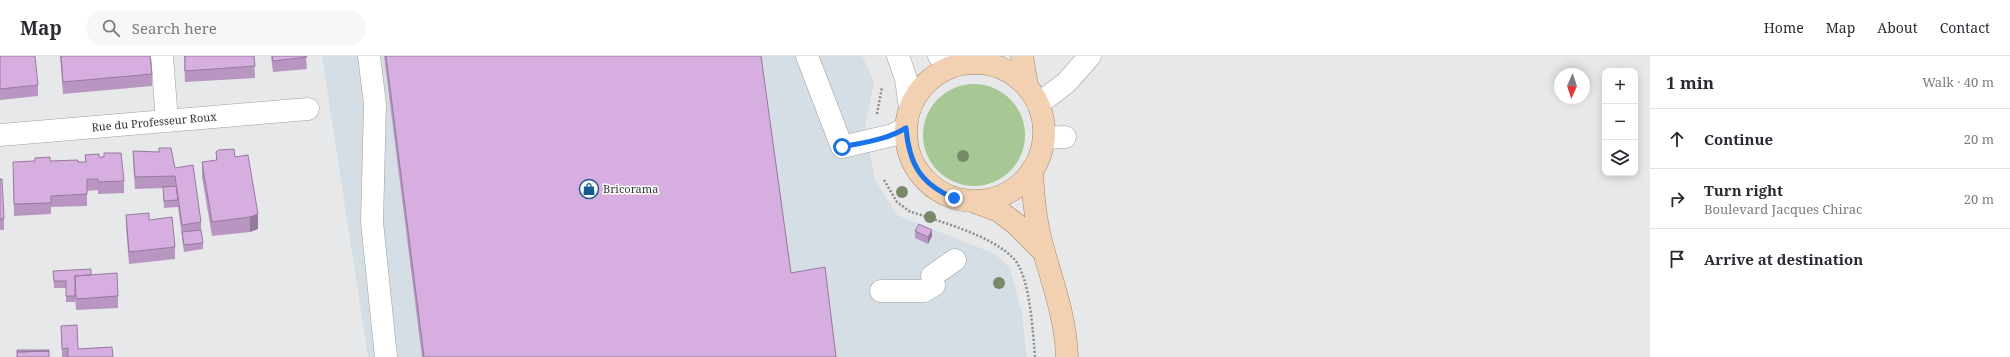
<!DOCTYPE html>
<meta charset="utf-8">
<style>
:root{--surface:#fff;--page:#f7f7f7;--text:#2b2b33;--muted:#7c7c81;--line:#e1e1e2}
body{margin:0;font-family:"Noto Serif",serif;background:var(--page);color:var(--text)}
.controls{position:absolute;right:12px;top:12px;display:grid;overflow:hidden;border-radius:8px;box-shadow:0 2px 10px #0003}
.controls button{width:36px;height:36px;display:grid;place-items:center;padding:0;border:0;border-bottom:1px solid var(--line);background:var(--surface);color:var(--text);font:20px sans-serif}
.compass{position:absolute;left:1554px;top:12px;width:36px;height:36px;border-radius:50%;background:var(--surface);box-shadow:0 2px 10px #0003;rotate:183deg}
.stop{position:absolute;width:12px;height:12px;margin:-9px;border:3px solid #1a73e8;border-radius:50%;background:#fff}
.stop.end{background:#1a73e8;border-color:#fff;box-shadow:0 1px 4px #0008}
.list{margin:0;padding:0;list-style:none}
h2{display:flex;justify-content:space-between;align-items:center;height:52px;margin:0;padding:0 16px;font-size:17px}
h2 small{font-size:13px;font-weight:400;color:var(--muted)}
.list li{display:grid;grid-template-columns:26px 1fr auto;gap:12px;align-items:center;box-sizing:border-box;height:60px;padding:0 16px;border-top:1px solid var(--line)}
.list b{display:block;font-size:15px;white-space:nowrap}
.list p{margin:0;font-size:13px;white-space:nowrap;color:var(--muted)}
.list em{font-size:13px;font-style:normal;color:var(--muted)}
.icon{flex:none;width:22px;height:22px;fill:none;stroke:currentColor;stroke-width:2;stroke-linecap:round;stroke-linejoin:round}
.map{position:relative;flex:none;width:1650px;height:301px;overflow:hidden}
header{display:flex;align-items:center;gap:24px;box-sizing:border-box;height:56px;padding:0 20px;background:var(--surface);border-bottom:1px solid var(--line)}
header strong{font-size:19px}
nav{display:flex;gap:22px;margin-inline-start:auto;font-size:14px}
.search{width:280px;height:36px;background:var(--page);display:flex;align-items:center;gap:10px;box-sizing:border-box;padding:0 14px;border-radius:22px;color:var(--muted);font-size:15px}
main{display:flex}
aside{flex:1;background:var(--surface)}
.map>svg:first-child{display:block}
</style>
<header>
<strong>Map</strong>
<div class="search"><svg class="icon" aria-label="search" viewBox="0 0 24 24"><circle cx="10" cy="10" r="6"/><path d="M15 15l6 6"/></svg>Search here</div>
<nav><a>Home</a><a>Map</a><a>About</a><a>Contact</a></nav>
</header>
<main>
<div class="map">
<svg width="1650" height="301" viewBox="0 0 1650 301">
<rect width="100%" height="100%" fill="#e6e8ea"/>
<path fill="#d5dee4" d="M322,0H862L874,26L865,72L875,124L897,159L995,198L1010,212L1022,258L1027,301H368Z"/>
<path fill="#a7c794" d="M923 79a51 51 0 1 1 102 0a51 51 0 1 1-102 0Z"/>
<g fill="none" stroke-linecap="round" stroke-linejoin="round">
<g stroke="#9d9fa0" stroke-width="23">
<path id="minor" d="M162,0L167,65
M369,0L375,48L372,166L386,301
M807,0L842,91L893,79L906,72
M898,0L906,23L910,52
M939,0L961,8
M1038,48L1066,27L1090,0
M0,79L308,53
M1044,82L1065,81
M932,220L955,204
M881,235H924L934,229"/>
</g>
<g stroke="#a88663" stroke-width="23">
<path id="major" d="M1022,0L1027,30
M906 76a69 69 0 1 1 138 0a69 69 0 1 1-138 0Z
M1032,114C1033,142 1036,170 1044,196C1054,231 1066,265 1067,301
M972,145L999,155L1016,168L1043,195"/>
</g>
<path stroke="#8b8c8d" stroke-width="2.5" stroke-dasharray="2 2" stroke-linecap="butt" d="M877,58L882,31
M884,124L897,146L909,155C940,166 992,179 1014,203C1030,220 1033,277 1035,301"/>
<use href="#minor" stroke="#fff" stroke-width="22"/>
<use href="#major" stroke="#f1d1b1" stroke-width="22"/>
</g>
<g fill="#78896a">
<circle cx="963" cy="100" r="6"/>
<circle cx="902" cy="136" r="6"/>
<circle cx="930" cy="161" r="6"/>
<circle cx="999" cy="227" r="6"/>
</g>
<path fill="#b896c1" d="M0,0L38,29V40L0,44Z
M60,0H150L152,18V30L63,38Z
M184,0H254L255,22L185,26Z
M271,0H306L307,13L273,16Z
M384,0H761L791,217L836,301H422Z
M133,95L175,112L201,166V174L203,187V193L184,196L178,151L164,152L163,132L135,133L133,106Z
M216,96L235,101L258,173L250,176L212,180L202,121V106L216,104Z
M85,99L99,101L124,125V137L98,138V134L87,135V150L51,151V158L14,160L13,118L35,105V102L50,105L85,106Z
M0,123L4,163V174H0Z
M126,159L149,164L175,191V203L129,208L126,171Z
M915,175L932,180L928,188L915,182Z
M53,215L91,219L118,240V252L76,254L75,240V246H66V232H54Z
M61,270L78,293L113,301H62Z"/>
<path fill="#967a9d" d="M258,158V173L250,176V161Z
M932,174V180L928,188V181Z"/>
<path fill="#d6aee0" stroke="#967a9d" d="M0,0H35L38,29L0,33Z
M61,0H150L152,18L63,26Z
M185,0H254L255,10L185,15Z
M272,0H306L307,1L273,5Z
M386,0H761L791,217L825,211L836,301H424Z
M159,92H171L175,112L193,109L201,166L182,169L175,120L135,121L133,95L159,96Z
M234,93L235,101L248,99L258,158L250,161L212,166L202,106L217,104L216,96L218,94Z
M104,97H121L124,125L98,126V123H87V138L51,140V147L14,148L13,106L35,105V102L50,101V105L78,104V106H86L85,99L99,98V101H104Z
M0,123H2L4,163H0Z
M176,130L178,144L164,145L163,131Z
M149,157V164L172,161L175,191L129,196L126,159Z
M919,168L932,174L928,181L915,175Z
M201,174L203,187L184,189L182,176Z
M91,213V219L75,220V240H66V225H54L53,215Z
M117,217L118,240L76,243L75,220Z
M77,269L78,293L112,291L113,301H68V292L62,293L61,270Z
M17,294H49V295L17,296Z
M49,295V301H17V296Z"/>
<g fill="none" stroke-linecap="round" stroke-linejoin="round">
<path stroke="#1a73e8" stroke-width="5" d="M842,91C865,86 886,84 906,72C909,107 920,128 954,142"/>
</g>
<defs>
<g id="shop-ring" transform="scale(1)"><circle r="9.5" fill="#fff" stroke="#175a8f" stroke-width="1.5"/><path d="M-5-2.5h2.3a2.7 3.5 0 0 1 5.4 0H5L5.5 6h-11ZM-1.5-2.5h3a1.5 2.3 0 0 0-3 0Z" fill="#175a8f"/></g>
</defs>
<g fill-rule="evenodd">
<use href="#shop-ring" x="589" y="133"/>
</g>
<g text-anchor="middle" stroke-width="3" stroke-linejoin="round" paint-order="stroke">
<g font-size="11" fill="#323333" stroke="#fff">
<text transform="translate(154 66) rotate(-5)" y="4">Rue du Professeur Roux</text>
</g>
<g font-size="11" fill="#323333" stroke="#fff" text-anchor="start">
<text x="603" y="137">Bricorama</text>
</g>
</g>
</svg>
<div class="controls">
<button>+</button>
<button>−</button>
<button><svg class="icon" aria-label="layers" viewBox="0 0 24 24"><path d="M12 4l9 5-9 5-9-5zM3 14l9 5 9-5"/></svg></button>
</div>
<svg class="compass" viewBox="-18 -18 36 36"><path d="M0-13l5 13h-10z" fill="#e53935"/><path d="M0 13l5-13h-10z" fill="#7c7c81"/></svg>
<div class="stop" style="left:842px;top:91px"></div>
<div class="stop end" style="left:954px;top:142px"></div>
</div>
<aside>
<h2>1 min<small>Walk · 40 m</small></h2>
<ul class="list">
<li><svg class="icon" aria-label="ahead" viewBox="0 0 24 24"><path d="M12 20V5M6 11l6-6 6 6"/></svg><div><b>Continue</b></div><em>20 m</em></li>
<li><svg class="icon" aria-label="right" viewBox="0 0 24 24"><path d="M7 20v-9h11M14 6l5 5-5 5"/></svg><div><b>Turn right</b><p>Boulevard Jacques Chirac</p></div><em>20 m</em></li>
<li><svg class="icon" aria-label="arrive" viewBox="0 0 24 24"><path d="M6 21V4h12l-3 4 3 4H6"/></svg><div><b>Arrive at destination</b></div></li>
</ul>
</aside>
</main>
